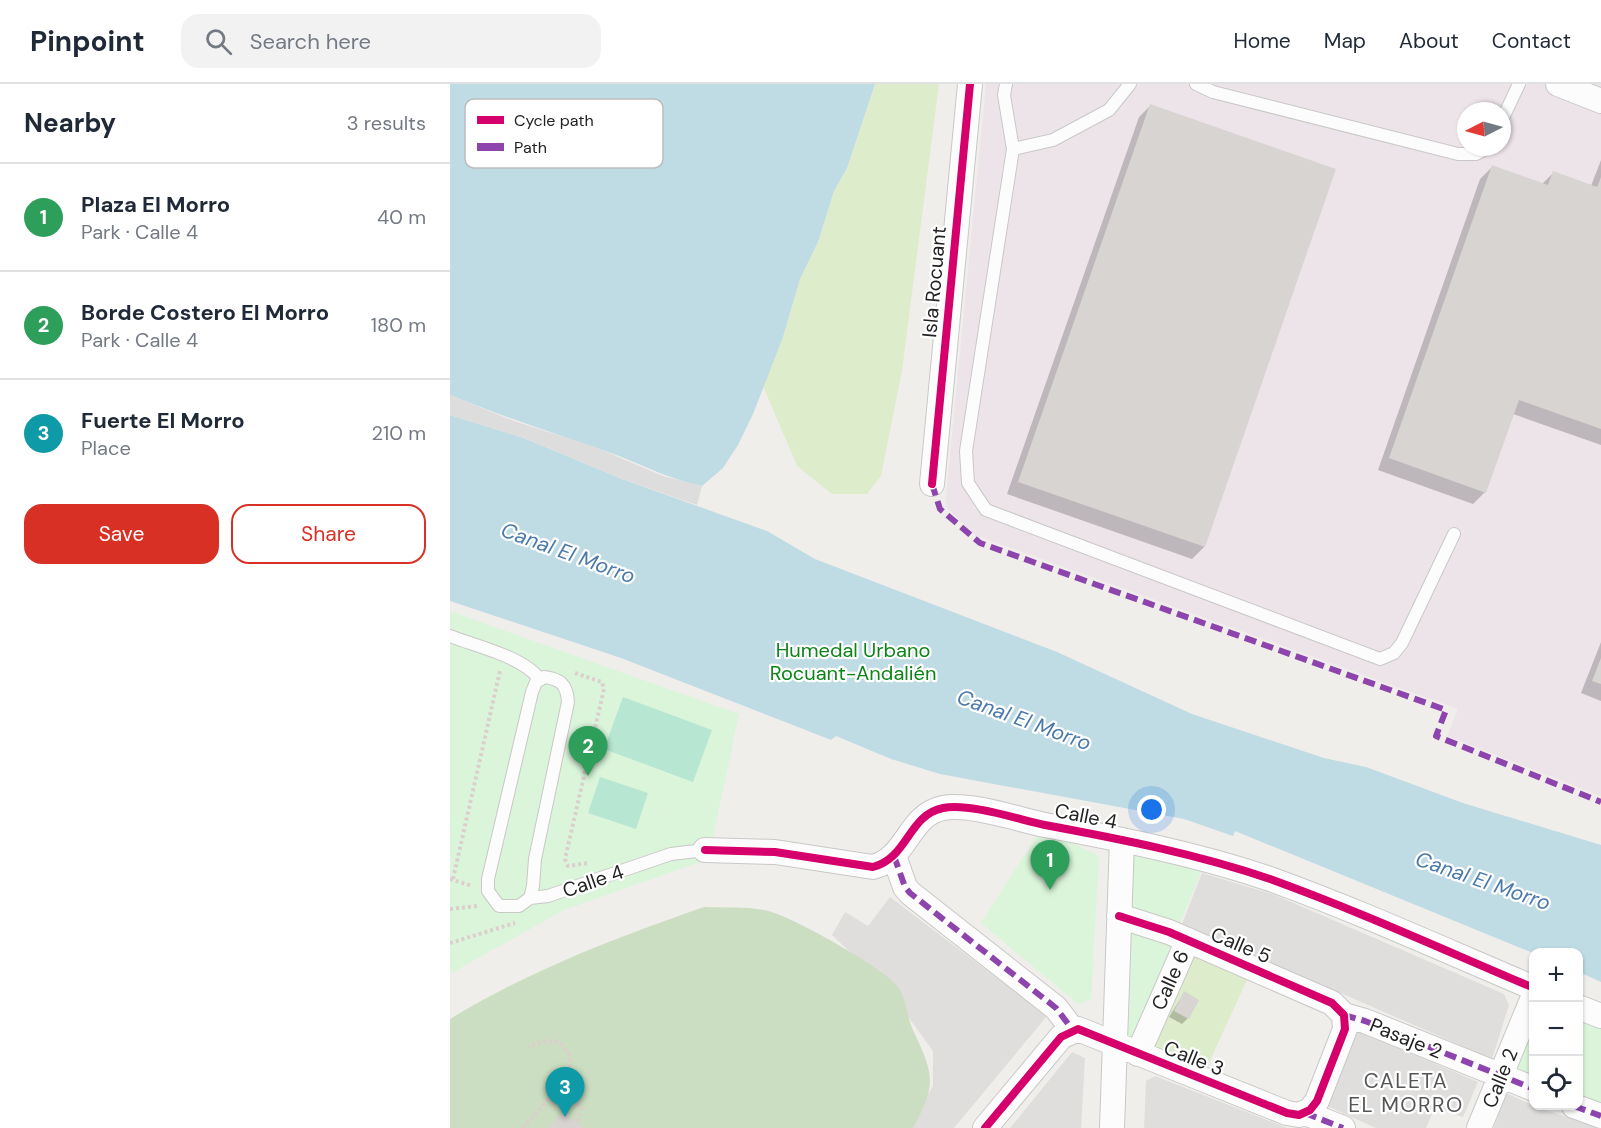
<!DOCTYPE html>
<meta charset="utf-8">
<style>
:root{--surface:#fff;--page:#f2f2f3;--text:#1f2937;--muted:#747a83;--line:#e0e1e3;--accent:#d93025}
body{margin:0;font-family:"DM Sans",sans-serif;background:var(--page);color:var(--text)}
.controls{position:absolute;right:18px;bottom:18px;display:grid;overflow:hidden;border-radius:12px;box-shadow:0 2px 4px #0004}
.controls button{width:54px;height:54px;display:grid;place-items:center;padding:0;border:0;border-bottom:2px solid var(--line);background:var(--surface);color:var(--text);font:30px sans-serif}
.compass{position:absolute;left:1007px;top:18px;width:54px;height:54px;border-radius:50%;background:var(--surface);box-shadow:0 2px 4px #0004;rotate:264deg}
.you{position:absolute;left:702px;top:726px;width:21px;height:21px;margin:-15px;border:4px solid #fff;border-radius:50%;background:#1a73e8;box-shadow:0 0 0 9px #1a73e833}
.badge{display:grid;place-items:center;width:39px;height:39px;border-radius:50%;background:var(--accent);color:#fff;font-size:20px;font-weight:700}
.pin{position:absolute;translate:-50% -50px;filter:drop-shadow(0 2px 3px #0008)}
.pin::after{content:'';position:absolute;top:32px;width:21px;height:18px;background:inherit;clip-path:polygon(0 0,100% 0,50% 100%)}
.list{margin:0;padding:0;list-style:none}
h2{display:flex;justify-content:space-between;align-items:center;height:78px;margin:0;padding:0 24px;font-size:26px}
h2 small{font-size:20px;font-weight:400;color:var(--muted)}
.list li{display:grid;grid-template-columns:39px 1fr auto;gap:18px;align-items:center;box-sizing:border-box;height:108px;padding:0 24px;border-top:2px solid var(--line)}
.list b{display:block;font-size:22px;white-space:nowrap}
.list p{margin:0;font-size:20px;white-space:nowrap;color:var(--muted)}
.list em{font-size:20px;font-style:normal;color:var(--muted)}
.actions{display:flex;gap:12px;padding:18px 24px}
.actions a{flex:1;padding:14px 0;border:2px solid var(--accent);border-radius:18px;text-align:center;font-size:21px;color:var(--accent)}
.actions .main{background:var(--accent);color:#fff}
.icon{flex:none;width:33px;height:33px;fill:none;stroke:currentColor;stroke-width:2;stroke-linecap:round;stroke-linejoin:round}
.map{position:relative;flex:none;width:1151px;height:1044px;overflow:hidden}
header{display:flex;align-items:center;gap:36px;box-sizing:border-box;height:84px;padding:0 30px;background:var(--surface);border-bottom:2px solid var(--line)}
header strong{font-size:28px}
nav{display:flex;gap:33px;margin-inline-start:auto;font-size:21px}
.search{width:420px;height:54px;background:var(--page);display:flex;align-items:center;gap:15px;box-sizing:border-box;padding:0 21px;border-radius:18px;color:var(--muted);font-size:22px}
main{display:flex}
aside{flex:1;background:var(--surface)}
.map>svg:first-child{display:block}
</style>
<header>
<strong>Pinpoint</strong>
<div class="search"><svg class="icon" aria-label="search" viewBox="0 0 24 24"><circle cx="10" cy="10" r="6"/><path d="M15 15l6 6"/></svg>Search here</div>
<nav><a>Home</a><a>Map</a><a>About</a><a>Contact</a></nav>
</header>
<main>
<aside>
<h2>Nearby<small>3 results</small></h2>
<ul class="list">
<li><span class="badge" style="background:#2e9e5b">1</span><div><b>Plaza El Morro</b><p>Park · Calle 4</p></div><em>40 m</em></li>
<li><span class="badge" style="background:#2e9e5b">2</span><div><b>Borde Costero El Morro</b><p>Park · Calle 4</p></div><em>180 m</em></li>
<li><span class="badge" style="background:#0f9aa8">3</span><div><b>Fuerte El Morro</b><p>Place</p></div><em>210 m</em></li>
</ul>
<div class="actions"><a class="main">Save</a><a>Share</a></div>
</aside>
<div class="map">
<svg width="1151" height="1044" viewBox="0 0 1151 1044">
<rect width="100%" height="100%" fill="#f0eeeb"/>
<path fill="#dfdedc" d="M752,789L825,811L1054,910L1059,921L1042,975L732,840Z
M440,813L597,932L504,1044H457L483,1002V967L435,901L382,851L395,828L418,842Z
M908,947L1028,998L1013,1033L985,1023L976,1044H926L877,1022Z
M622,968L635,974L631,1044H560Z
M705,992L837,1044H694L696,997Z
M1056,1009L1084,1022L1149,1044H1044Z"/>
<path fill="#ede4e9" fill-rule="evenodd" d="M536,0H1151V712L997,652L1008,625L525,451L495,422ZM1016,27H1052V63H1016Z"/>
<path fill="#ddeccb" d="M425,0H489L452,287L431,392L417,410H382L347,382L313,302L333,253L350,195L368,158L384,107L397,84Z
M739,860L801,887L753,992L692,968Z"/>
<path fill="#cbdec1" d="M254,823C275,824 298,822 318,827C341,832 436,885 448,903C456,914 457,933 463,946C484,991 487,1000 463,1044H0V935C79,887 167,853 254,823Z"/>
<path fill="#daf5da" d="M0,527L289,630L258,778H250L114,826L0,890Z
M586,753L620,758L649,772L641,916L628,920L531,839Z
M673,757L755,779L726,849L671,831Z
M671,834L736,857L688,967L666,958Z
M1083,920V1001L1056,991Z
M1128,927L1151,937V1028L1129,1019Z"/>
<path fill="#b7e6d2" d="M173,613L262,646L243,698L154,665Z
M150,693L198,709L186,745L138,729Z"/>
<path fill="#bfdbe3" d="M0,0H425L397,84L384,107L368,158L350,195L333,253L303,330L288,361L273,384L252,402C222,396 197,383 169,372C113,352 56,334 0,311Z
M0,331L74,354L172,395L317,447L365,475L607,568L742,630L874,674L916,683L1013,719L1151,761V898L1129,888L1128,868L1083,869L785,747L783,752L734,735L490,690L441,675L386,652L381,656L171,574L0,517Z"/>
<path fill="#dedddd" d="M0,311L64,337L142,362L213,392L252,402L247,421L172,395L74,354L0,331Z"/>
<path fill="#0003" d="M701,21L885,86L754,463L742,475L557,410L689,33Z
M1151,76V361L1063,330L1035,408L1023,420L928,386L1030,95L1042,83L1092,100L1103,89L1141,102Z
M1151,558V617L1131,609Z
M734,909L738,934L732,940L719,933Z"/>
<path fill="#d7d4d2" d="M700,20L886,85L755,463L568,398Z
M1042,81L1098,101L1103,87L1147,103L1151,93V345L1069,316L1036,409L939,374Z
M1151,574V600L1142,597Z
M734,907L749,916L739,935L724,927Z
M113,1027L127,1038L134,1044H99Z"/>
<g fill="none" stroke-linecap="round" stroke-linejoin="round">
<g stroke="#c9c8c7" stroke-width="14">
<path id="service" d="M556,0L554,11L563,65L516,367L518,399L536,426L930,575L944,569L952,559L1004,450
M746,0L763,8L1008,70H1026L1039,63
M1052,36L1069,0
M563,65L603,56L659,26L680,0
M0,552C25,562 75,573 90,596
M94,593C111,595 117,601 118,618L85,775L83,802L80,814L69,822H49L38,807V795L82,608L86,598Z
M80,814L98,812L221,770L255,766"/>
</g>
<g stroke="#c9c8c7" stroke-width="26">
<path id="minor" d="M1108,0L1151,17
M482,400L520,0
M255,766L325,768L423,783C458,774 458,731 493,724C520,719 567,735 595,741C670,755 747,770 820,795C909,827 996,867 1084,904
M444,772L455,803L460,809L606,924L622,945
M1128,923L1151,932
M894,931L915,937L1084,1005
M688,970L738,856
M1124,1022L1151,1032
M855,1029L893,1044
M535,1044L611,953L628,945L837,1029L849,1031L860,1026L867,1017L895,945L894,931L882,919L719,848L669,832
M662,1044L672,756
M1029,1044L1084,911"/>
</g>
<path stroke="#dccecd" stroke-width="4" stroke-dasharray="3 3" stroke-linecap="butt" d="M125,589L152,598L154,605L115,775L118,782L139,779
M0,795L22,802
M3,795L50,587
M0,825L27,822
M0,859L65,839
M109,1004L132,1024L127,1038
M73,1044L119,992L120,972L109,958L94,957L78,963"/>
<use href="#service" stroke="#fdfcfc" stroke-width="12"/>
<use href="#minor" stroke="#fdfcfc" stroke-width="24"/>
<path stroke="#8e44ad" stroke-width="6" stroke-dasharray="12 6" stroke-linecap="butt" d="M482,400L490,425L530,459L996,626L986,652L1151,718
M444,772L455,803L460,809L606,924L622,945
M894,931L915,937L1084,1005
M1124,1022L1151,1032
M855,1029L893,1044"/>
<g stroke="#fff" stroke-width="11">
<path id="cycleway" d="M482,400L520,0
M255,766L325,768L423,783C458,774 458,731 493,724C520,719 567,735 595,741C670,755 747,770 820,795C909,827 996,867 1084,904
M535,1044L611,953L628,945L837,1029L849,1031L860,1026L867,1017L895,945L894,931L882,919L719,848L669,832"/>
</g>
<use href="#cycleway" stroke="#d6006c" stroke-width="8"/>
</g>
<g text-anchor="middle" stroke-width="4.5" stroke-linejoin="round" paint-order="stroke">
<g font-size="20" fill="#222" stroke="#fff">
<text transform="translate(484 198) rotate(-85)" y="7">Isla Rocuant</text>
<text transform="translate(636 732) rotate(11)" y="7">Calle 4</text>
<text transform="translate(143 797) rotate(-19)" y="7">Calle 4</text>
<text transform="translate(791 861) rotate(23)" y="7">Calle 5</text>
<text transform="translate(720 896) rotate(-66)" y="7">Calle 6</text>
<text transform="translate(956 954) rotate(22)" y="7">Pasaje 2</text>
<text transform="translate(744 974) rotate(22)" y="7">Calle 3</text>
<text transform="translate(1050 994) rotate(-68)" y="7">Calle 2</text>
</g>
<g font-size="20" fill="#0c8416" stroke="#fff">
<text x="403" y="573">Humedal Urbano<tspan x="403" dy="23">Rocuant-Andalién</tspan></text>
</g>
<g font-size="21" font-style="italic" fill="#4a7aab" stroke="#fff">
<text transform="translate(118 469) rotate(20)" y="7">Canal El Morro</text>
<text transform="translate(574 636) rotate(20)" y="7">Canal El Morro</text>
<text transform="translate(1033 797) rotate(19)" y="7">Canal El Morro</text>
</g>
<g font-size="21" letter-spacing="1.5" fill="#555" stroke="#fff">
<text x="956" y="1004">CALETA<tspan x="956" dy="24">EL MORRO</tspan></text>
</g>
</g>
<rect x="15" y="15" width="198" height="69" rx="9" fill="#fff" stroke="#bdbdbd" stroke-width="1.5"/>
<rect x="27" y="32" width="27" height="8" fill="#d6006c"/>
<rect x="27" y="59" width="27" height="8" fill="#8e44ad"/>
<g font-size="16" fill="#222">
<text x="64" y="42">Cycle path</text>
<text x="64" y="69">Path</text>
</g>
</svg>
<div class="controls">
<button>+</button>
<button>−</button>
<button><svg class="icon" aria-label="locate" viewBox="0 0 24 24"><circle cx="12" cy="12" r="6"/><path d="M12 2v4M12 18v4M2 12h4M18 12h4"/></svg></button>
</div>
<svg class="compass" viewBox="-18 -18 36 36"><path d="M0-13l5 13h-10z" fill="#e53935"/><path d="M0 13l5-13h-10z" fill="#747a83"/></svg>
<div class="you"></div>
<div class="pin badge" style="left:600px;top:806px;background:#2e9e5b">1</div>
<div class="pin badge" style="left:138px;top:692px;background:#2e9e5b">2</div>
<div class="pin badge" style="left:115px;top:1033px;background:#0f9aa8">3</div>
</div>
</main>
